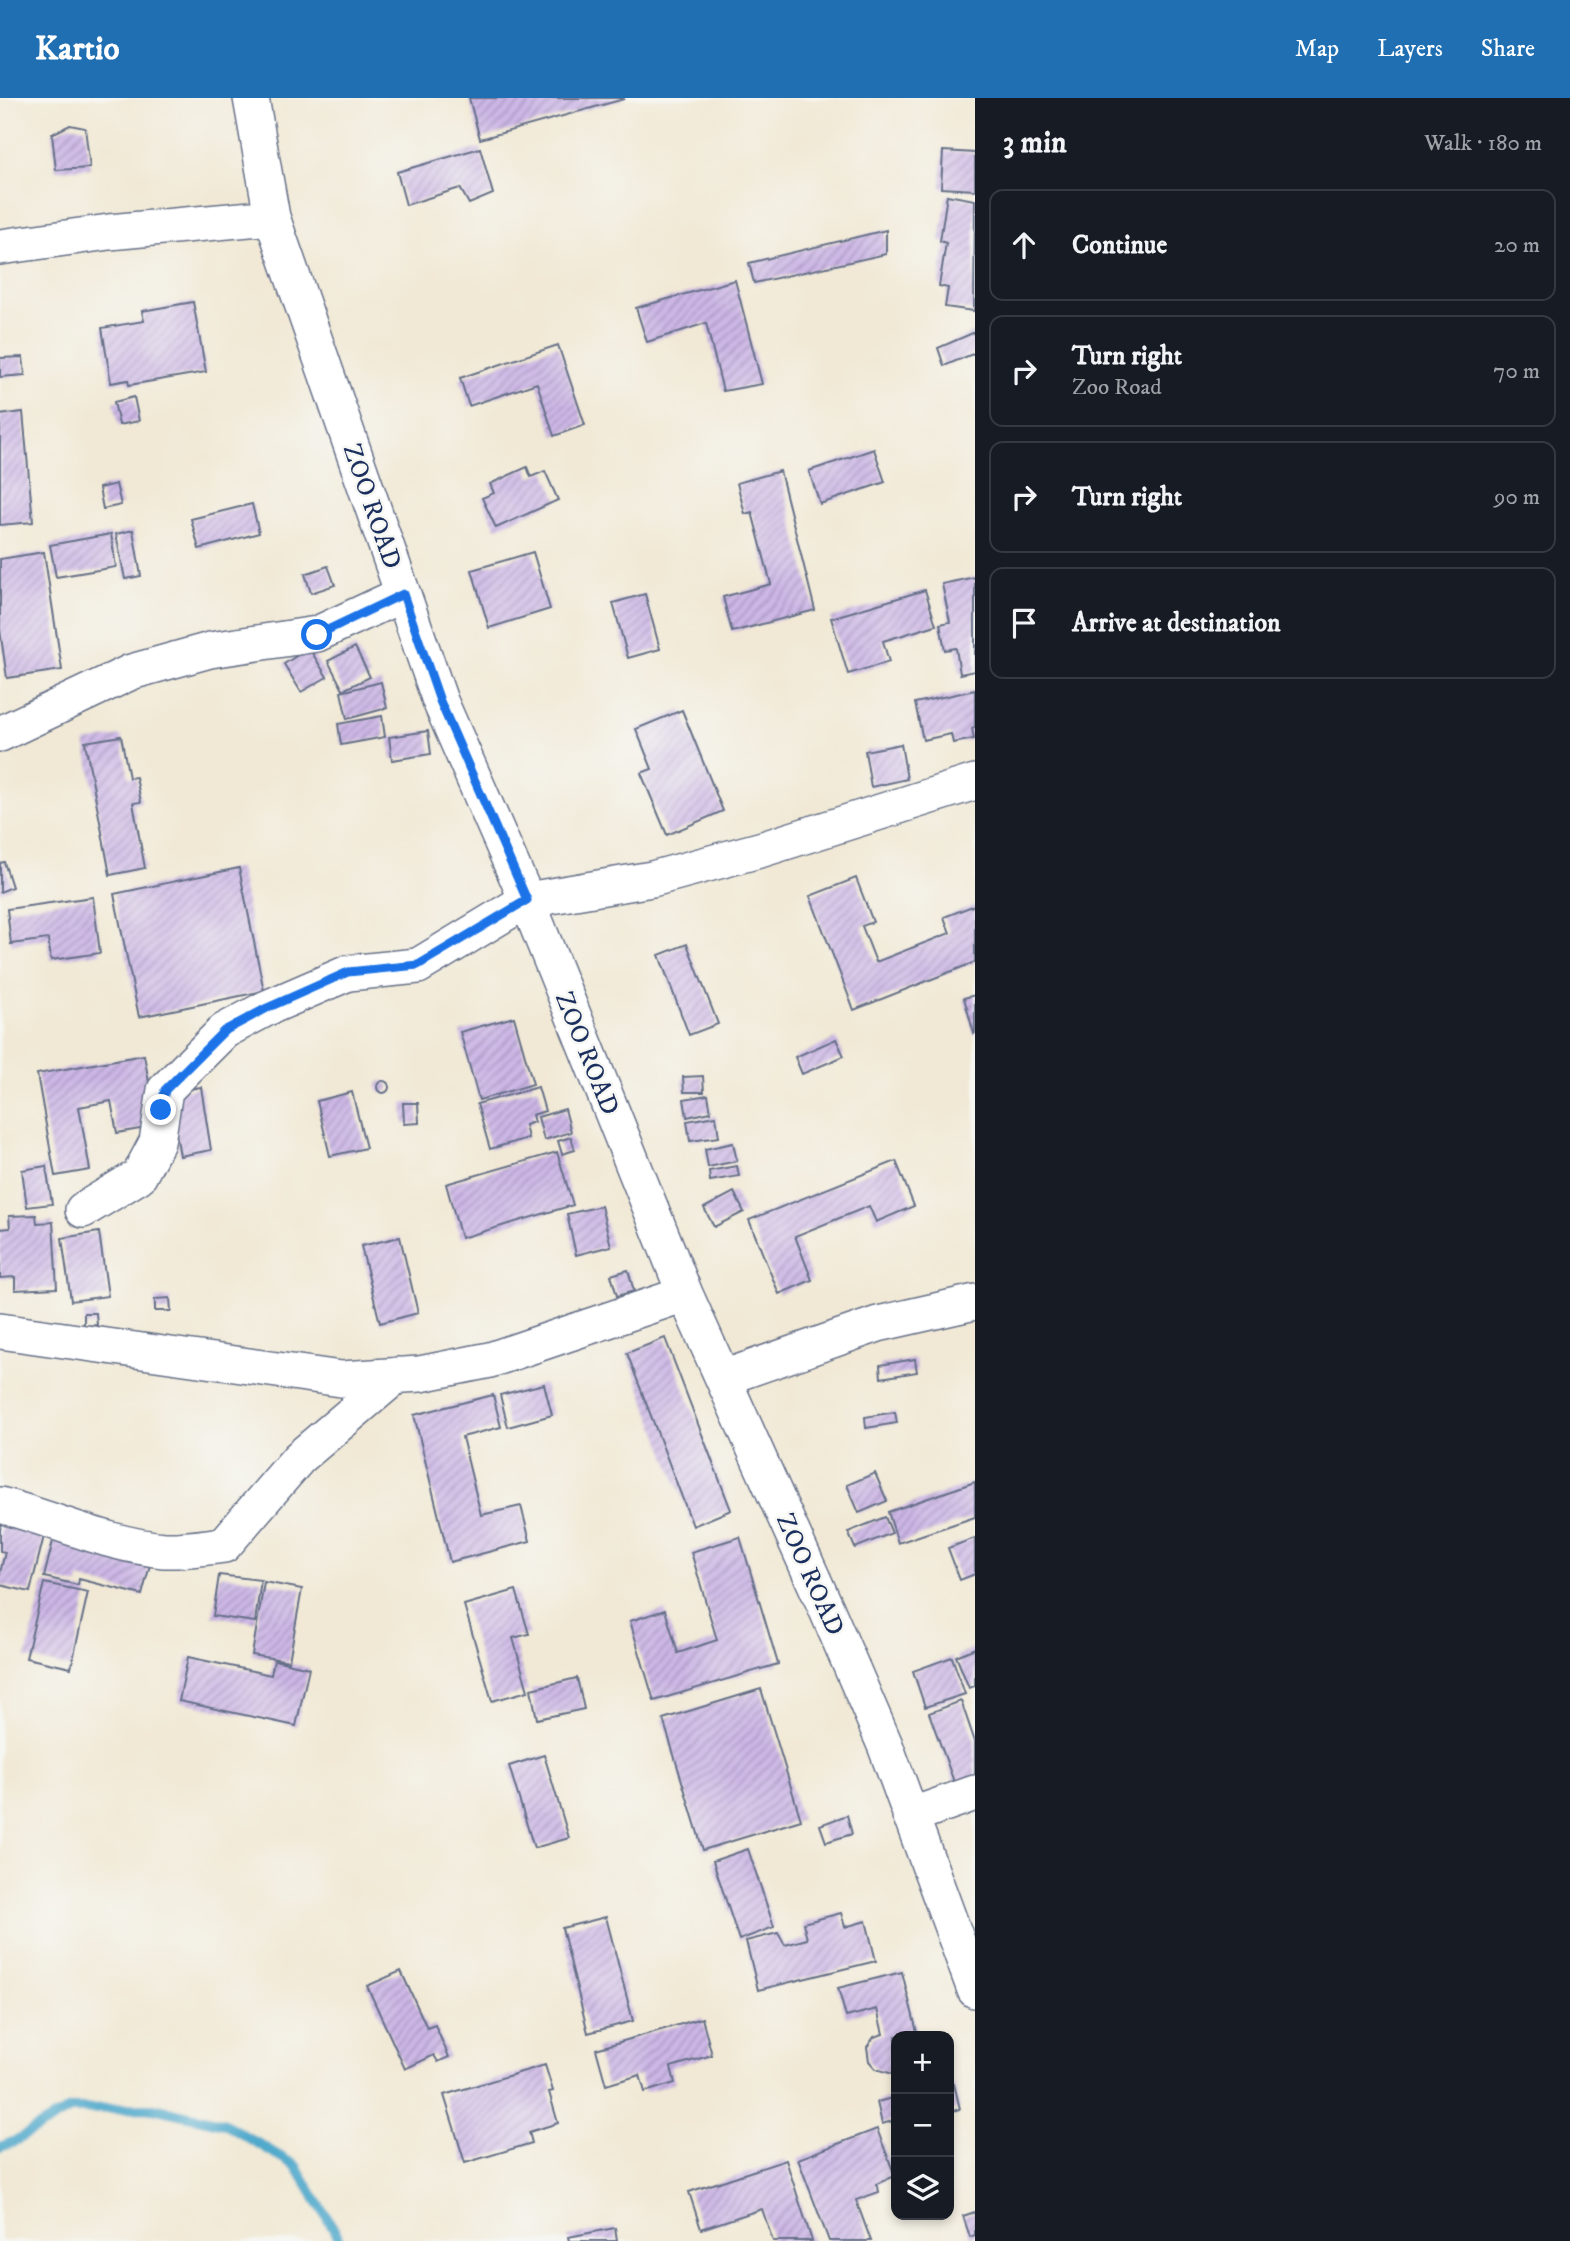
<!DOCTYPE html>
<meta charset="utf-8">
<style>
:root{--surface:#171b24;--page:#242831;--text:#f1f3f6;--muted:#9ea1a6;--line:#363941;--accent:#1f6fb2}
body{margin:0;font-family:"IM FELL DW Pica",serif;background:var(--page);color:var(--text)}
.controls{position:absolute;right:21px;bottom:21px;display:grid;overflow:hidden;border-radius:14px;box-shadow:0 4px 10px #0003}
.controls button{width:63px;height:63px;display:grid;place-items:center;padding:0;border:0;border-bottom:2px solid var(--line);background:var(--surface);color:var(--text);font:35px sans-serif}
.stop{position:absolute;width:21px;height:21px;margin:-16px;border:5px solid #1a73e8;border-radius:50%;background:#fff}
.stop.end{background:#1a73e8;border-color:#fff;box-shadow:0 2px 7px #0008}
.list{margin:0;padding:0;list-style:none}
h2{display:flex;justify-content:space-between;align-items:center;height:91px;margin:0;padding:0 28px;font-size:30px}
h2 small{font-size:23px;font-weight:400;color:var(--muted)}
.list li{display:grid;grid-template-columns:46px 1fr auto;gap:21px;align-items:center;box-sizing:border-box;height:112px;margin:0 14px 14px;padding:0 14px;border:2px solid var(--line);border-radius:14px}
.list b{display:block;font-size:26px;white-space:nowrap}
.list p{margin:0;font-size:23px;white-space:nowrap;color:var(--muted)}
.list em{font-size:23px;font-style:normal;color:var(--muted)}
.icon{flex:none;width:38px;height:38px;fill:none;stroke:currentColor;stroke-width:2;stroke-linecap:round;stroke-linejoin:round}
.map{position:relative;flex:none;width:975px;height:2143px;overflow:hidden}
header{display:flex;align-items:center;gap:42px;box-sizing:border-box;height:98px;padding:0 35px;background:var(--accent);color:#fff}
header strong{font-size:33px}
nav{display:flex;gap:38px;margin-inline-start:auto;font-size:24px}
main{display:flex}
aside{flex:1;background:var(--surface)}
.map>svg:first-child{display:block}
</style>
<header>
<strong>Kartio</strong>
<nav><a>Map</a><a>Layers</a><a>Share</a></nav>
</header>
<main>
<div class="map">
<svg width="975" height="2143" viewBox="0 0 975 2143">
<defs>
<pattern id="building-hatch" width="6" height="6" patternUnits="userSpaceOnUse" patternTransform="scale(1.75)"><rect width="6" height="6" fill="#cdb7e6"/><path d="M-1 1l2-2M0 6l6-6M5 7l2-2" fill="none" stroke="#a695be"/></pattern>
</defs>
<rect width="100%" height="100%" fill="#f6f6f2"/>
<filter id="ink" filterUnits="userSpaceOnUse"><feTurbulence type="fractalNoise" baseFrequency=".0143" numOctaves="2"/><feDisplacementMap in="SourceGraphic" scale="14" xChannelSelector="R" yChannelSelector="G"/><feConvolveMatrix kernelMatrix="1 2 1 2 8 2 1 2 1" color-interpolation-filters="sRGB"/></filter>
<filter id="wash" filterUnits="userSpaceOnUse"><feTurbulence type="fractalNoise" baseFrequency=".00686" numOctaves="4" result="noise"/><feDisplacementMap in="SourceGraphic" scale="28" xChannelSelector="R" yChannelSelector="G"/><feGaussianBlur stdDeviation="1.57" result="paint"/><feColorMatrix in="noise" values="0 0 0 0 0 0 0 0 0 0 0 0 0 0 0 0 0 1.4 0 .05"/><feComposite in="paint" operator="in"/></filter>
<g filter="url(#wash)">
<rect width="100%" height="100%" fill="#f1e9d5"/>
<g fill="none" stroke-linecap="round" stroke-linejoin="round">
<path stroke="#4da8cb" stroke-width="10" d="M0,2049L13,2044L70,2011L153,2010L225,2026L296,2068L341,2143"/>
</g>
<g id="blocks">
<path fill="url(#building-hatch)" d="M469,0H623L624,1L480,41Z
M70,27L85,30L90,70L56,72L52,36Z
M480,50L493,96L469,106L460,90L406,107L397,74Z
M943,53L975,55V92L941,90Z
M947,97L975,102L974,213L945,209L948,190L939,188L946,145L940,143Z
M886,132V156L754,185L749,165Z
M735,182L762,286L723,293L706,225L647,244L636,210Z
M193,204L206,274L129,287L128,282L111,285L102,230L144,223L142,213Z
M975,234V255L944,268L938,250Z
M558,247L585,327L554,338L537,285L469,308L460,280Z
M23,259L25,277L0,279V260Z
M134,299L139,323L119,327L114,304Z
M23,314L33,424L0,427V317Z
M874,351L885,384L820,406L809,373Z
M527,369L531,379L545,373L558,402L496,430L482,400L494,395L490,386Z
M780,373L815,512L732,534L723,499L771,486L752,414L745,416L737,385Z
M116,386L121,407L103,411L99,390Z
M252,406L259,435L199,451L191,421Z
M133,432L141,478L125,481L116,436Z
M111,436L116,469L56,479L50,447Z
M44,454L62,572L7,580L0,532V461Z
M533,454L550,511L489,530L472,472Z
M328,468L335,487L311,495L305,476Z
M975,479V573L960,576L956,550L945,552L940,526L950,524L942,486Z
M925,492L936,527L883,543L889,564L848,576L831,520Z
M645,496L660,551L628,560L613,505Z
M355,549L370,579L343,592L328,563Z
M309,550L327,579L301,594L284,566Z
M381,584L387,610L347,621L341,594Z
M975,592V629L972,630L974,641L953,645L951,636L923,642L915,605Z
M682,612L723,713L667,737L641,675L652,671L636,631Z
M382,618L385,639L341,647L338,626Z
M428,633L431,656L392,662L389,639Z
M121,638L129,680L136,679L141,704L133,705L145,770L110,777L85,644Z
M901,646L907,681L871,689L865,653Z
M4,764L12,789L0,794V765Z
M239,770L264,893L139,919L114,796Z
M856,780L873,824L862,828L876,864L950,835L944,819L975,807V864L854,912L810,798Z
M93,799L100,855L51,862L48,841L11,846L7,811Z
M687,846L718,926L689,937L659,857Z
M975,897V935L974,936L964,900Z
M514,919L533,986L479,1002L460,934Z
M836,941L844,958L802,976L795,959Z
M144,957L157,1028L117,1035L111,1003L79,1009L90,1072L55,1078L37,976Z
M703,978L704,994H684L683,979Z
M377 989a6 6 0 1 1 12 0a6 6 0 1 1-12 0Z
M201,989L211,1052L180,1058L169,995Z
M538,989L545,1013L532,1017L534,1024L525,1027L528,1040L490,1051L477,1006Z
M352,994L366,1050L330,1058L317,1003Z
M708,997L711,1014L687,1019L684,1001Z
M403,1005H418L419,1025L404,1026Z
M565,1011L571,1034L544,1042L538,1019Z
M716,1018L719,1039L690,1043L687,1023Z
M571,1039L575,1052L562,1056L558,1043Z
M733,1045L737,1063L708,1069L705,1051Z
M557,1054L573,1107L461,1140L446,1086Z
M896,1063L914,1108L876,1124L869,1108L795,1138L812,1182L779,1196L749,1122Z
M46,1068L52,1106L27,1109L22,1072Z
M737,1068L739,1078L710,1083L709,1073Z
M734,1094L744,1114L714,1129L704,1110Z
M601,1108L611,1148L576,1157L567,1116Z
M36,1117L37,1125L53,1124L57,1190L15,1192V1179L0,1180V1131L10,1130L9,1118Z
M99,1134L108,1198L71,1203L62,1140Z
M400,1139L418,1215L380,1225L361,1148Z
M628,1172L634,1193L617,1198L611,1177Z
M170,1200L171,1213H155V1201Z
M84,1215H96L97,1227L84,1228Z
M665,1240L731,1412L693,1428L627,1255Z
M915,1261L917,1274L881,1280L880,1267Z
M544,1286L552,1317L508,1329L500,1297Z
M493,1297L501,1329L462,1339L481,1417L521,1408L530,1443L450,1464L414,1317Z
M895,1314L897,1325L866,1330L865,1319Z
M875,1375L887,1403L859,1415L847,1387Z
M975,1384V1419L898,1445L888,1414Z
M3,1419L46,1430L30,1494L0,1487V1475L5,1454L0,1453V1432Z
M885,1419L892,1435L855,1450L848,1434Z
M54,1439L151,1463L142,1497L79,1481L78,1487L44,1479Z
M740,1439L778,1566L654,1603L630,1523L665,1512L678,1555L717,1542L691,1454Z
M975,1440V1476L960,1482L948,1450Z
M219,1477L261,1482L255,1524L213,1518Z
M264,1484L302,1491L289,1563L252,1557Z
M44,1485L88,1494L71,1570L26,1560Z
M516,1492L529,1536L513,1540L528,1593L492,1603L464,1507Z
M975,1550V1588L969,1590L956,1558Z
M188,1559L271,1577L274,1562L309,1570L296,1628L179,1603Z
M952,1559L965,1596L925,1609L913,1573Z
M577,1580L584,1611L537,1621L531,1591Z
M761,1591L801,1722L703,1752L663,1621Z
M961,1603L975,1644V1689L958,1695L929,1615Z
M544,1657L569,1740L534,1750L509,1668Z
M847,1717L852,1736L826,1744L820,1727Z
M748,1751L774,1829L739,1842L713,1763Z
M841,1815L845,1829L866,1823L876,1863L758,1892L746,1843L778,1835L785,1847L807,1841L803,1825Z
M606,1819L633,1923L588,1935L562,1830Z
M401,1873L427,1930L435,1927L449,1959L438,1964L434,1957L405,1971L367,1888Z
M902,1874L918,1938H896L895,1985L893,1976L876,1971L869,1963L867,1949L874,1939L883,1936L877,1911L846,1919L838,1890Z
M702,1920L712,1957L671,1969L675,1985L645,1994L640,1977L606,1987L596,1951Z
M545,1967L553,1993L549,1994L558,2025L529,2034L532,2045L465,2065L444,1997Z
M954,1986L960,2011L949,2014V1988Z
M896,1999V2022L882,2026L877,2004Z
M877,2031L895,2078L876,2086L879,2094L856,2102L871,2143H829L798,2061Z
M786,2062L812,2143H773L762,2111L701,2131L689,2094Z
M975,2114V2137L970,2139L963,2118Z
M615,2130L617,2143H569L568,2139Z"/>
</g>
</g>
<g filter="url(#ink)">
<use href="#blocks" fill-opacity="0" stroke="#667088" stroke-width="2"/>
<g fill="none" stroke-linecap="round" stroke-linejoin="round">
<g stroke="#667088" stroke-width="38">
<path id="street" d="M251,0L272,119L440,603L527,802L685,1196L826,1510L885,1647L975,1892
M0,149L109,134L272,119
M0,636L131,574L210,552L317,536L403,496
M83,1112L139,1078L157,1044L165,992L224,933L267,910L348,875L418,868L527,802L652,781L763,751L975,684
M0,1233L341,1281L420,1276L490,1262L685,1196
M723,1280L878,1226L975,1204
M0,1407C54,1421 108,1447 164,1452C183,1453 205,1449 224,1447L299,1360L397,1277
M910,1718L975,1695"/>
</g>
<use href="#street" stroke="#fff" stroke-width="35"/>
</g>
</g>
<g fill="none" stroke-linecap="round" stroke-linejoin="round" filter="url(#ink)">
<path stroke="#1a73e8" stroke-width="9" d="M161,1012L165,992L224,933L267,910L348,874L418,867L527,802L440,603L403,496L317,537"/>
</g>
<g text-anchor="middle" stroke-width="5" stroke-linejoin="round" paint-order="stroke">
<g font-size="26" fill="#1b2f5e" stroke="#f6f6f2">
<text transform="translate(373 408) rotate(71)" y="9">ZOO ROAD</text>
<text transform="translate(588 955) rotate(68)" y="9">ZOO ROAD</text>
<text transform="translate(811 1476) rotate(66)" y="9">ZOO ROAD</text>
</g>
</g>
</svg>
<div class="controls">
<button>+</button>
<button>−</button>
<button><svg class="icon" aria-label="layers" viewBox="0 0 24 24"><path d="M12 4l9 5-9 5-9-5zM3 14l9 5 9-5"/></svg></button>
</div>
<div class="stop" style="left:317px;top:537px"></div>
<div class="stop end" style="left:161px;top:1012px"></div>
</div>
<aside>
<h2>3 min<small>Walk · 180 m</small></h2>
<ul class="list">
<li><svg class="icon" aria-label="ahead" viewBox="0 0 24 24"><path d="M12 20V5M6 11l6-6 6 6"/></svg><div><b>Continue</b></div><em>20 m</em></li>
<li><svg class="icon" aria-label="right" viewBox="0 0 24 24"><path d="M7 20v-9h11M14 6l5 5-5 5"/></svg><div><b>Turn right</b><p>Zoo Road</p></div><em>70 m</em></li>
<li><svg class="icon" aria-label="right" viewBox="0 0 24 24"><path d="M7 20v-9h11M14 6l5 5-5 5"/></svg><div><b>Turn right</b></div><em>90 m</em></li>
<li><svg class="icon" aria-label="arrive" viewBox="0 0 24 24"><path d="M6 21V4h12l-3 4 3 4H6"/></svg><div><b>Arrive at destination</b></div></li>
</ul>
</aside>
</main>
